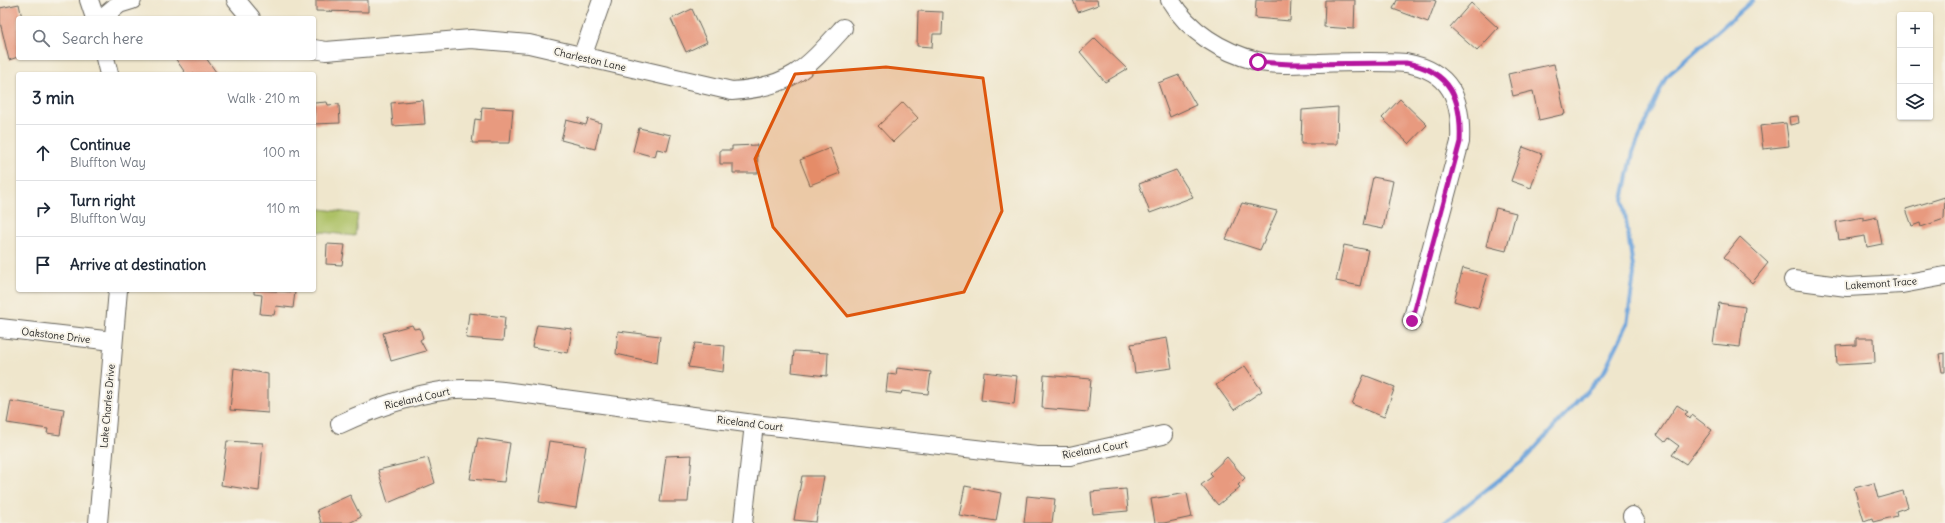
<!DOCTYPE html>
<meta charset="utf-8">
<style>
:root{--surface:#fff;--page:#f2f2f3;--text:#1f2937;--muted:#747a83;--line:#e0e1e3}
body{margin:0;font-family:Delius,sans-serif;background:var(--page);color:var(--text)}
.controls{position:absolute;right:12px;top:12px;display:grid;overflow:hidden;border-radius:4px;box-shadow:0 1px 3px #0004}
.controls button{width:36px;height:36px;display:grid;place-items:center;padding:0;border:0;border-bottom:1px solid var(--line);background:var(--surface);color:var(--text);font:20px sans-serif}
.stop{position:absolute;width:12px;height:12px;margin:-9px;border:3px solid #b5179e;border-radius:50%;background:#fff}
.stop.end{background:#b5179e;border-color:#fff;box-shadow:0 1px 4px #0008}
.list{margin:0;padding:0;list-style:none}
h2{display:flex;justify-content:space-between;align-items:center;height:52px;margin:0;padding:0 16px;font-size:17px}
h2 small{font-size:13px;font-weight:400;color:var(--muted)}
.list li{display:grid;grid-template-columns:26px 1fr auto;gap:12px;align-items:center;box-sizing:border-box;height:56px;padding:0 16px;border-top:1px solid var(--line)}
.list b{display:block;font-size:15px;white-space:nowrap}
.list p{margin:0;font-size:13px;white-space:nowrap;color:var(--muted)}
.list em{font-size:13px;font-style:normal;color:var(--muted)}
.icon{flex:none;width:22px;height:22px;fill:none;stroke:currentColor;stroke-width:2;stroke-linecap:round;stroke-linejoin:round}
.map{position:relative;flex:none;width:1945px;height:523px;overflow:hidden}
.search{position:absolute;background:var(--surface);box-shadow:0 1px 3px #0004;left:16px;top:16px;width:300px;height:44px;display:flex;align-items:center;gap:10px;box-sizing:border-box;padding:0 14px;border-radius:4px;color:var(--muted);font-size:15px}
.panel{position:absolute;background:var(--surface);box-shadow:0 1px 3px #0004;left:16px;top:72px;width:300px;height:220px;border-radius:4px}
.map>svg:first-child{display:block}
</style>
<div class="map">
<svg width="1945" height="523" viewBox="0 0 1945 523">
<rect width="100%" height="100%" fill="#f7f3e8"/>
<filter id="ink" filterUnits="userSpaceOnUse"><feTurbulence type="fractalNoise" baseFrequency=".025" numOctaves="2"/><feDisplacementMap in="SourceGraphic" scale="8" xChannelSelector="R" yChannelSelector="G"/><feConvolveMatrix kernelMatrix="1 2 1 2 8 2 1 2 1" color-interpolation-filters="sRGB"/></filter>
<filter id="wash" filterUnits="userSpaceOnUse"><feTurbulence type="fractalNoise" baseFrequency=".012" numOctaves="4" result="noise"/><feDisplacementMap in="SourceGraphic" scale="16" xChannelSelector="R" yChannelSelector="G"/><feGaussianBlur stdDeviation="0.9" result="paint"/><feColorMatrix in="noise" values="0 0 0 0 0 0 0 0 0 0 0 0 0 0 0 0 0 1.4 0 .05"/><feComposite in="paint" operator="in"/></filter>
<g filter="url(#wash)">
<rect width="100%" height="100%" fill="#efe6cc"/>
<path fill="#adc166" stroke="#646e41" d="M314,208L358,214L355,236L314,231Z"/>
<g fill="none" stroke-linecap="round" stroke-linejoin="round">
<path stroke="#6da4db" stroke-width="4" d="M1444,523L1524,460L1604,372L1627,325L1634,274L1623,200L1633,152L1666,77L1753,0"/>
</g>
<g id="blocks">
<path fill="#e89a7f" d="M316,0H368V12L316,11Z
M1073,0H1097L1098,5L1078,12Z
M1256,0H1291L1290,21L1255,18Z
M1325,0H1355L1354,29L1324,27Z
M1397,0H1433L1436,1L1428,22L1393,9Z
M1471,3L1498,28L1477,51L1450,27Z
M19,4L22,18H18V57L9,60L0,22V8Z
M692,9L707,42L686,52L671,19Z
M918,11L943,12L942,34H933L932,47L917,46Z
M1095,38L1127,69L1105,82L1080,52Z
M175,58H206L216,72L212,74H186Z
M1554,64L1565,114L1539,120L1533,91L1513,96L1508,74Z
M1179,75L1196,105L1170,117L1158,83Z
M1400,99L1427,125L1409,144L1382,118Z
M423,100L425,124L393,126L391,103Z
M327,102L328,105L339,104L340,123L314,124V103Z
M903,102L918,118L893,142L878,126Z
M482,107L513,109L510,143H472L475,119L481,120Z
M1338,107L1337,144H1301L1302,110Z
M1798,116L1799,123L1790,125L1789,117Z
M588,119L601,123L595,149L561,140L566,120L586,125Z
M1786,123L1789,146L1763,149L1760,126Z
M639,128L671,135L667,151L657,149L655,157L633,151Z
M757,145L758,173H733V164H720V150H732V146Z
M1523,147L1542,154L1531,188L1511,181Z
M830,148L840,173L810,185L800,160Z
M1176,170L1193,197L1150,213L1139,184Z
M1373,177L1393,181L1383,229L1363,225Z
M1945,197L1944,219L1921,227L1920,223L1912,226L1906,209Z
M1242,203L1277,211L1260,250L1226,239Z
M1496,208L1516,213L1506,251L1486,246Z
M1863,217V220L1877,217L1882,244L1867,247L1865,236L1839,240L1836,222Z
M1740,237L1768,263L1752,283L1724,257Z
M327,244L345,245L342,265L326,264Z
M1344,245L1368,250L1360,286L1336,281Z
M1463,268L1488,275L1478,308L1454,301Z
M254,290L295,292L293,308L276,306L274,315L260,314L262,295L254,294Z
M1719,303L1745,307L1740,347L1713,344Z
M469,313L505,317L503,341L466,338Z
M412,325L414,329L420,328L423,338L420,340L426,351L391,361L383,333Z
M537,325L572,329L568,353L532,347Z
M618,331L660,336L657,363L616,354Z
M1167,338L1172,368L1135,373L1131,344Z
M1856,338H1874L1875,363L1837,365L1836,346L1856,345Z
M695,343L725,346L723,372L688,367Z
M794,351L828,353L827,376L792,372Z
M1945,353V372H1942L1939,354Z
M1245,366L1262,391L1234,410L1216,385Z
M234,368L268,374V413L230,410Z
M897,368L931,372L928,394L902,391L901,394L886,392L888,374L896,375Z
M984,372L1017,376L1014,404L981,400Z
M1044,375L1091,379L1088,412L1042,408Z
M1364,375L1395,387L1384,417L1352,404Z
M11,401L64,409L60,435L47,433L48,429L7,423Z
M1677,405L1688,412L1685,414L1690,419L1692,415L1712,430L1686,464L1672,455L1679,446L1668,438L1665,442L1657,435Z
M478,438L510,443L504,482L470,479Z
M227,441L263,443L259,491L221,485Z
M549,441L586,446L576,508L539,502Z
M692,455L688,502H660L666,456Z
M1227,457L1245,478L1238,485L1240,487L1218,505L1201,485L1213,476L1210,473Z
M428,458L435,483L388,503L378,470Z
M802,476H824L816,522L794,520Z
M1874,483L1878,498L1903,491L1908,507L1896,511L1897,516L1873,522L1872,518L1864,521L1854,488Z
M965,486L1001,493L996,521L959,515Z
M1126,489L1128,511L1093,514L1091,492Z
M1187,493L1192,517L1164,523H1155L1151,499Z
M350,495L361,517L349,523H321L317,510Z
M1027,496L1055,499L1052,523H1024Z"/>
</g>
</g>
<g filter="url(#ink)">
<use href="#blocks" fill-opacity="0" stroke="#66635a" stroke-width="1"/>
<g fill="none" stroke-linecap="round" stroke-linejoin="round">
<g stroke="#66635a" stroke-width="20">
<path id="minor" d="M89,0L95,18
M236,0L251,18
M1170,0C1189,32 1222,52 1257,61C1276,66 1299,63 1318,63C1347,62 1377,61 1406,63C1451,71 1462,99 1460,142L1412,321
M102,18L119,4L132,0
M314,49L326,51L471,39L529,44L732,91C791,87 806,69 843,28
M582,57L602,0
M105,58L109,74
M1793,280L1847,287L1902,284L1945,276
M0,328L113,341
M340,424C374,408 411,395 448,390C466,387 486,390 503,391L754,424L1037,456H1070L1163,435
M1632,516L1636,523
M98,523L118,290
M743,523L754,424"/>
</g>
<use href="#minor" stroke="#fff" stroke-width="18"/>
</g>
</g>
<g fill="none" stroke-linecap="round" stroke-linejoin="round" filter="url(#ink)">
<path stroke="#b5179e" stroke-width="5" d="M1258,62L1290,64L1406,63C1451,71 1462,99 1460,142L1412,321"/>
</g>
<path fill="#de560d" fill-opacity="0.2" stroke="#de560d" stroke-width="3" stroke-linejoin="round" d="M886,67L983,78L1002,211L964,292L847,316L773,227L755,159L795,74Z"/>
<g text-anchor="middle" stroke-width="4" stroke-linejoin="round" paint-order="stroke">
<g font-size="10" fill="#1c1c1c" stroke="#f7f3e8">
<text transform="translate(590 59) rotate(13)" y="4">Charleston Lane</text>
<text transform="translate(1881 283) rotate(-4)" y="4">Lakemont Trace</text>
<text transform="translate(56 335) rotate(7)" y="4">Oakstone Drive</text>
<text transform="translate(417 398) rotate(-13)" y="4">Riceland Court</text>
<text transform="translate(107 406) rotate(-85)" y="4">Lake Charles Drive</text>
<text transform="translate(750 423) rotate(7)" y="4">Riceland Court</text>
<text transform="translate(1095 449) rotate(-10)" y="4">Riceland Court</text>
</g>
</g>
</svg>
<div class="controls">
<button>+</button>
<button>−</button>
<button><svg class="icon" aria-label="layers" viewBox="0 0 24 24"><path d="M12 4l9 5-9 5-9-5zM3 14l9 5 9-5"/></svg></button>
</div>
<div class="stop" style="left:1258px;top:62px"></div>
<div class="stop end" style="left:1412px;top:321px"></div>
<div class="search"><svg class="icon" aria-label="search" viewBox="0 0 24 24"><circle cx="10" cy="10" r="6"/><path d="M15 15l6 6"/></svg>Search here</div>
<section class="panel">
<h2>3 min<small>Walk · 210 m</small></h2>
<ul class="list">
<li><svg class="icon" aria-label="ahead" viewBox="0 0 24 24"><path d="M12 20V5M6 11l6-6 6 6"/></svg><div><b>Continue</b><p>Bluffton Way</p></div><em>100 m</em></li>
<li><svg class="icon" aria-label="right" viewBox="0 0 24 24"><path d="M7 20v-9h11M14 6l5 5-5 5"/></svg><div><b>Turn right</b><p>Bluffton Way</p></div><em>110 m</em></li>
<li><svg class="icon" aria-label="arrive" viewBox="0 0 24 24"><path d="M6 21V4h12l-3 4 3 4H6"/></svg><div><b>Arrive at destination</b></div></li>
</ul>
</section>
</div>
